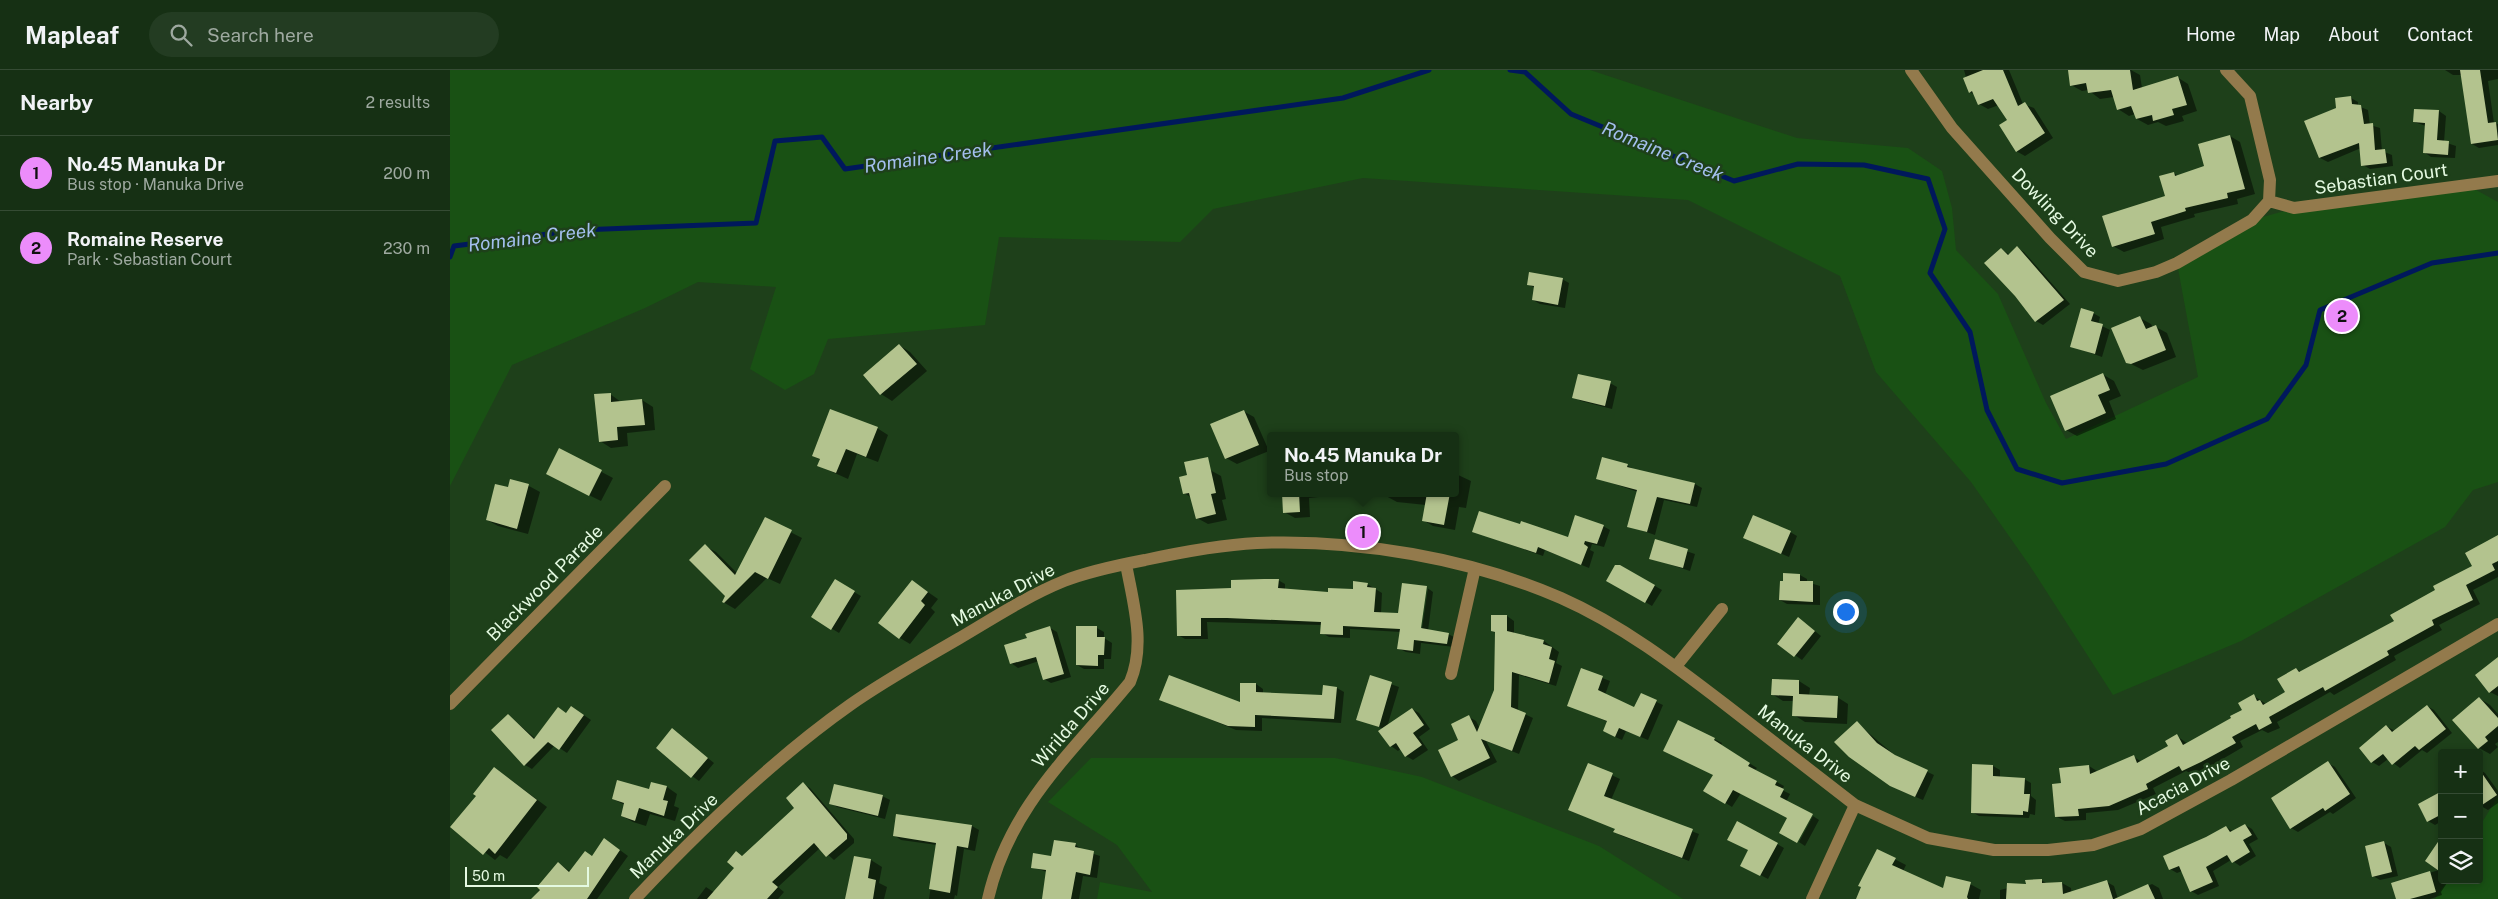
<!DOCTYPE html>
<meta charset="utf-8">
<style>
:root{--surface:#163014;--page:#233c22;--text:#f1f3f6;--muted:#9ea9a0;--line:#354b34;--accent:#ec8cfb}
body{margin:0;font-family:"Public Sans",sans-serif;background:var(--page);color:var(--text)}
.controls{position:absolute;right:15px;bottom:15px;display:grid;overflow:hidden;border-radius:5px;box-shadow:0 2px 8px #0003}
.controls button{width:45px;height:45px;display:grid;place-items:center;padding:0;border:0;border-bottom:1px solid var(--line);background:var(--surface);color:var(--text);font:25px sans-serif}
.scale{position:absolute;left:15px;bottom:12px;width:124px;box-sizing:border-box;padding-left:5px;border:2px solid #e5fae2;border-top:0;font-size:14px;line-height:18px;white-space:nowrap;color:#e5fae2;-webkit-text-stroke:4px #1e401a;paint-order:stroke}
.you{position:absolute;left:1395px;top:541px;width:18px;height:18px;margin:-12px;border:4px solid #fff;border-radius:50%;background:#1a73e8;box-shadow:0 0 0 8px #1a73e833}
.badge{display:grid;place-items:center;width:32px;height:32px;border-radius:50%;background:var(--accent);color:#111;font-size:16px;font-weight:700}
.pin{position:absolute;translate:-50% -50%;border:2px solid #fff;box-shadow:0 1px 5px #0006}
.popup{position:absolute;left:817px;top:362px;width:192px;height:65px;box-sizing:border-box;display:grid;place-content:center;border-radius:5px;background:var(--surface);filter:drop-shadow(0 1px 4px #0005);font-size:16px;white-space:nowrap;color:var(--muted)}
.popup b{font-size:19px;color:var(--text)}
.popup::after{content:'';position:absolute;left:50%;top:100%;margin-left:-10px;border:10px solid transparent;border-top-color:var(--surface)}
.list{margin:0;padding:0;list-style:none}
h2{display:flex;justify-content:space-between;align-items:center;height:65px;margin:0;padding:0 20px;font-size:21px}
h2 small{font-size:16px;font-weight:400;color:var(--muted)}
.list li{display:grid;grid-template-columns:32px 1fr auto;gap:15px;align-items:center;box-sizing:border-box;height:75px;padding:0 20px;border-top:1px solid var(--line)}
.list b{display:block;font-size:19px;white-space:nowrap}
.list p{margin:0;font-size:16px;white-space:nowrap;color:var(--muted)}
.list em{font-size:16px;font-style:normal;color:var(--muted)}
.icon{flex:none;width:28px;height:28px;fill:none;stroke:currentColor;stroke-width:2;stroke-linecap:round;stroke-linejoin:round}
.map{position:relative;flex:none;width:2048px;height:829px;overflow:hidden}
header{display:flex;align-items:center;gap:30px;box-sizing:border-box;height:70px;padding:0 25px;background:var(--surface);border-bottom:1px solid var(--line)}
header strong{font-size:24px}
nav{display:flex;gap:28px;margin-inline-start:auto;font-size:18px}
.search{width:350px;height:45px;background:var(--page);display:flex;align-items:center;gap:12px;box-sizing:border-box;padding:0 18px;border-radius:28px;color:var(--muted);font-size:19px}
main{display:flex}
aside{flex:1;background:var(--surface)}
.map>svg:first-child{display:block}
</style>
<header>
<strong>Mapleaf</strong>
<div class="search"><svg class="icon" aria-label="search" viewBox="0 0 24 24"><circle cx="10" cy="10" r="6"/><path d="M15 15l6 6"/></svg>Search here</div>
<nav><a>Home</a><a>Map</a><a>About</a><a>Contact</a></nav>
</header>
<main>
<aside>
<h2>Nearby<small>2 results</small></h2>
<ul class="list">
<li><span class="badge">1</span><div><b>No.45 Manuka Dr</b><p>Bus stop · Manuka Drive</p></div><em>200 m</em></li>
<li><span class="badge">2</span><div><b>Romaine Reserve</b><p>Park · Sebastian Court</p></div><em>230 m</em></li>
</ul>
</aside>
<div class="map">
<svg width="2048" height="829" viewBox="0 0 2048 829">
<rect width="100%" height="100%" fill="#1e401a"/>
<path fill="#195114" d="M0,0H1140L1347,68L1458,78L1492,101L1502,138L1506,180L1548,224L1596,333L1616,369L1748,307L1727,193L1802,150L1845,138L2017,115L2048,132V412L2023,420L1995,457L1791,571L1663,625L1580,496L1521,412L1426,302L1390,206L1238,130L913,108L763,139L730,172L549,167L535,255L378,269L364,304L335,320L300,299L326,217L248,212L195,238L62,295L0,416Z
M641,688H885L972,707L1149,776L1233,829H647L650,812L702,822L667,775L598,732Z
M2048,727V829H1985L1997,810H2029V757Z"/>
<path fill="#0007" fill-rule="evenodd" d="M1514,0H1559L1573,34L1584,38L1603,68L1575,86L1566,81L1559,51L1549,35L1538,39L1529,34L1525,25L1520,22Z
M1619,0H1681L1690,5L1692,18L1727,7L1738,14L1747,41L1732,46L1734,51L1716,56L1708,52L1698,55L1687,49L1685,44L1679,46L1668,39L1664,27L1650,29L1638,20L1632,21L1621,15Z
M1995,0H2048V9L2038,11L2044,53L2048,54V75L2029,78L2022,74L2012,5H2003Z
M1901,28L1908,32V36L1918,40L1920,55L1930,58L1932,81L1942,85L1943,96L1920,99L1913,95L1911,78L1878,92L1870,88L1856,51L1887,38Z
M1989,41L1996,46L1994,72L2006,76L2005,88L1981,87L1974,82L1976,56L1964,52Z
M1780,66L1790,72L1805,124L1787,129L1788,134L1744,144L1745,147L1711,157L1714,169L1674,182L1663,176L1716,127L1724,103L1728,106L1756,97Z
M1567,178L1574,182L1620,234L1593,255L1586,251L1551,179L1560,185Z
M1112,209L1119,213L1115,238L1090,234L1083,230L1085,218L1078,214Z
M1643,243L1650,247L1648,254L1660,260L1652,287L1621,276Z
M1690,248L1701,254L1703,258L1706,257L1717,263L1726,287L1693,300L1677,292Z
M449,275L460,282L477,301L442,331L431,324L415,305Z
M1652,304L1664,311L1671,326L1659,331L1666,349L1627,366L1616,360Z
M1160,313L1167,317L1162,339L1131,331L1124,327Z
M160,324L171,332L192,330L203,337L205,360L177,363L178,376L161,378L150,371Z
M793,341L804,347L819,381L787,394L776,388Z
M427,358L438,365L428,392L407,384L398,409L369,396L371,390L363,386Z
M110,380L163,408L151,431L108,410Z
M1177,395L1184,400L1245,414L1252,418L1247,437L1214,430L1205,465L1179,456L1188,422L1147,408Z
M760,400L771,406L776,429L772,430L777,450L758,454L747,448L742,428L734,423Z
M1006,404L1021,411L1016,438L1009,437L1005,460L983,456L973,450L976,435L947,432L936,426L937,423H1006Z
M61,411L79,416L90,422L78,464L48,456L37,450L59,419Z
M833,423H877L878,426L859,428L860,447L845,448L834,442Z
M315,449L352,468L330,514L317,508L285,539L273,532L276,526L255,476L266,482L287,503Z
M1153,456L1160,460L1154,477L1142,474L1140,480L1144,482L1139,498L1095,480L1093,486L1024,462L1119,468Z
M1340,462L1347,466L1339,487L1302,471Z
M2048,467V507L2023,520L2030,534L1989,555L1992,560L1944,586L1946,590L1884,625L1880,622L1827,652L1830,658L1818,663L1812,660L1790,671L1793,677L1759,697L1742,704L1736,701L1703,718L1706,724L1668,740L1636,743V750L1615,751L1607,747L1612,715L1639,696L1647,701L1684,687L1692,692L1720,677L1727,666L1738,674L1783,648L1794,640L1804,626L1816,634L1836,623L1846,599L1852,602L1945,552L1987,520L2024,497Z
M1206,471L1245,484L1240,501L1200,488Z
M1170,496L1212,520L1202,536L1158,510Z
M1350,505L1357,509V512L1370,516V535L1337,534L1330,530Z
M814,510H828L835,514V520L879,523V519L904,520V513L917,514L932,523L931,543L949,544L954,514L976,517L983,522L978,561L998,564L1006,568L1004,577L971,573L970,584L956,582L948,578L951,562L900,559V568L879,567L872,563V555L757,552L758,569H735L728,565L727,521L782,519V511ZM975,518H978L971,565L969,564Z
M385,511L411,526L389,563L363,547Z
M462,511L488,529L481,538L485,542L460,574L450,568Z
M1057,546L1064,551V564L1094,571L1109,582L1106,593L1112,596L1106,616L1069,605L1068,641L1083,648L1069,684L1036,671L1047,692L1009,711L1002,706L1010,671L1019,647L1026,651L1030,659L1045,620L1046,563L1042,561Z
M1355,553L1371,566L1352,590L1329,574Z
M600,558L607,562L621,607L601,613L594,609L589,591L568,598L561,593L578,569Z
M647,558L654,562V568L662,573L661,589H654V599H634L627,595Z
M2048,589V626L2040,622Z
M1132,600L1160,611L1155,625L1185,639L1191,625L1213,635L1198,670L1176,661L1172,670L1161,665L1158,652L1119,635Z
M921,607L949,617L937,657L962,639L969,643L980,659L969,667L978,680L963,690L956,686L951,678L948,681L941,676L934,659L908,649Z
M1349,611L1360,618L1359,626L1387,627L1398,634L1397,654L1355,652L1344,645V631H1333L1322,624Z
M806,614L813,619V624L873,626L887,618L894,622L891,653L812,648V661L786,660L711,629L791,633Z
M2029,628L2040,635L2048,644V672L2045,674L2048,677L2040,684L2029,678L2004,650Z
M1977,636L1984,640L2002,663L1977,683L1972,680L1950,698L1938,689L1929,696L1922,692L1936,656L1945,661Z
M122,637L141,650L117,683L105,675L82,699L75,695L58,645L86,669L108,638L117,644Z
M1228,651L1272,673L1271,675L1307,698L1305,700L1334,716L1332,720L1340,724L1336,732L1338,748L1291,723L1282,737L1255,720L1264,705Z
M1407,653L1448,688L1484,705L1473,730L1449,720Z
M223,660L264,693L249,711L242,706Z
M1878,693L1885,697L1906,728L1883,744L1880,742L1848,762L1841,758Z
M1138,694L1170,709L1161,730L1249,764L1239,791L1172,766L1165,762L1166,759L1127,743Z
M1543,696L1550,700V708L1574,709L1581,713V726L1586,730L1585,745L1580,744L1579,748L1529,746L1522,742Z
M45,698L97,737L57,789L50,785L45,790L2,757L28,726Z
M2029,699L2035,703L2048,721V733L2038,740L2029,735Z
M353,714L360,718L404,769V773L384,790L370,778L328,817L334,822L328,829H247L256,817L265,823L286,798L287,783L294,787L346,738Z
M217,717L227,724L224,736L229,738L225,751L200,744L196,756L183,752L172,746L175,735L163,729Z
M1992,723V751L1985,755L1978,751Z
M432,726L440,730L435,749L387,737L380,733Z
M447,745L522,756L529,760L525,781L514,779L507,826L505,825L504,829H479L487,775L451,770L444,765Z
M1363,746L1369,750L1355,776L1349,772Z
M1795,755L1802,759L1808,769L1799,774L1806,786L1790,796L1781,790L1763,801L1769,816L1748,825L1741,821L1732,801L1727,803L1720,799L1757,768L1776,757L1784,762Z
M1992,768V810H1999L1991,822L1992,825L1980,829H1947L1942,814L1989,800Z
M1934,773L1941,777L1948,806L1930,810L1923,806Z
M625,774L632,780L650,786L647,808L633,806L629,829H593L597,802L582,797Z
M1327,774L1334,778L1318,809L1299,799Z
M163,775L178,786L147,829H83L108,793L121,802Z
M1427,780L1456,795L1453,801L1494,820L1520,814L1531,820L1529,829H1407Z
M405,787L421,790L432,797L429,813L437,817L434,829H397Z
M1591,810L1598,814L1612,813L1621,818L1622,829H1550V820Z
M1657,812L1664,816L1668,829L1702,814L1709,818L1713,829H1632Z"/>
<g fill="none" stroke-linecap="round" stroke-linejoin="round">
<path stroke="#00185c" stroke-width="5" d="M1060,0L1075,2L1121,44L1284,111L1348,94L1414,95L1478,109L1495,159L1480,203L1520,262L1537,340L1567,399L1612,413L1716,394L1817,349L1856,295L1870,240L1982,193L2048,183
M0,187L4,176L130,160L306,153L325,71L372,67L395,99L893,28L979,0"/>
</g>
<path fill="#b3c38e" d="M1533,0H1553L1568,36L1575,32L1595,63L1566,82L1549,55L1557,50L1543,29L1528,35L1522,21L1519,23L1513,8Z
M1618,0H1680L1683,20L1728,6L1737,35L1722,39L1724,45L1703,51L1702,45L1686,49L1681,36L1667,40L1661,20L1638,23L1636,13L1620,16Z
M2010,0H2030L2038,53L2046,52L2048,70L2021,74Z
M1901,26L1902,34L1911,35L1914,54L1923,53L1925,80L1935,79L1937,93L1911,96L1909,73L1869,88L1854,51L1886,38L1885,28Z
M1964,39L1989,40L1987,70L1999,71L1998,85L1973,83L1975,53L1963,52Z
M1780,65L1795,119L1777,123L1778,128L1735,138L1736,141L1701,152L1705,164L1662,177L1652,146L1715,126L1709,106L1724,102L1725,106L1754,96L1748,74Z
M1567,176L1614,230L1585,252L1565,226L1534,193L1551,178L1558,185Z
M1079,202L1113,208L1108,235L1082,230L1084,216L1077,215Z
M1631,238L1644,242L1641,251L1653,254L1645,284L1620,277Z
M1690,246L1696,259L1706,255L1716,280L1681,294L1676,293L1661,258Z
M449,274L467,294L430,325L413,305Z
M1653,303L1660,320L1648,325L1656,343L1615,361L1600,326Z
M1128,304L1161,311L1155,336L1122,328Z
M161,323V332L192,329L195,355L167,357L168,370L149,372L144,324Z
M380,339L428,357L416,387L396,379L386,403L367,396L370,389L362,386Z
M794,340L809,375L775,389L760,354Z
M109,378L152,400L139,426L96,404Z
M758,387L766,423L761,424L766,444L746,449L739,423L733,424L729,407L737,405L734,392Z
M1152,387L1178,394L1177,397L1245,413L1240,434L1207,427L1197,462L1177,457L1187,420L1146,409Z
M60,409L79,414L67,459L36,450L45,414L58,417Z
M832,423H849L850,442L833,443Z
M977,423H1000L994,455L972,451Z
M1029,441L1070,454L1071,451L1118,467L1125,445L1154,455L1147,474L1135,471L1134,474L1138,477L1131,495L1088,477L1086,483L1022,462Z
M1303,445L1341,461L1331,484L1293,468Z
M315,447L342,460L318,509L305,502L274,533L272,532L275,526L239,490L255,474L285,505Z
M2048,465V491L2042,494L2045,500L2016,515L2023,530L1982,550L1984,555L1937,581L1939,585L1875,621L1873,617L1819,647L1822,653L1809,660L1806,654L1782,667L1786,673L1751,692L1732,701L1729,696L1696,714L1698,719L1659,736L1628,739L1629,746L1605,747L1602,714L1611,713L1609,698L1639,695L1640,704L1684,685L1687,693L1718,676L1715,671L1727,664L1733,675L1781,648L1780,646L1792,640L1788,633L1804,624L1807,631L1810,630L1813,635L1835,622L1827,609L1846,598L1849,602L1944,551L1940,545L1985,520L1983,516L2022,496L2015,483Z
M1205,469L1238,479L1233,498L1199,489Z
M1165,495H1170L1205,515L1195,533L1156,511Z
M1333,503L1350,504V511H1363V532L1329,530L1330,511H1333Z
M385,509L405,521L381,560L361,547Z
M814,509H829L828,518L878,522V518L903,519V511L918,513L917,517L926,518L924,542L948,543L952,513L977,516L971,558L999,563L997,574L964,570L963,581L947,579L950,559L893,556V565L870,564L871,552L777,548H751V566H727L726,520L781,518V510Z
M462,510L478,522L471,531L475,535L449,569L428,553Z
M1041,545H1057V561L1094,570L1093,574L1102,577L1099,589L1105,591L1099,613L1062,602L1061,637L1076,643L1062,681L1031,669L1040,688L1001,707L988,680L1008,670L1001,654L1019,645L1027,662L1044,620L1045,562L1041,561Z
M1348,547L1365,561L1344,587L1327,574Z
M600,556L614,604L593,610L586,587L560,594L554,575L577,568L575,564Z
M626,556H647V567H655L654,585H648V596L626,595Z
M2048,587V616L2039,623L2025,605Z
M1131,598L1153,606L1148,620L1184,637L1191,623L1207,630L1190,667L1169,658L1165,667L1153,661L1157,651L1117,636Z
M719,605L790,632V613H806V622L872,625L873,615L887,617L884,649L805,645V657L778,656L709,630Z
M920,605L942,612L929,657L906,650Z
M1322,609L1349,610V624L1388,626L1387,648L1342,646L1343,626L1321,625Z
M2029,627L2048,648V656L2035,667L2038,671L2028,679L2002,650Z
M1977,635L1996,659L1969,680L1965,676L1942,695L1933,684L1921,693L1909,678L1936,655L1942,662Z
M121,636L134,645L109,680L98,672L74,696L41,660L58,644L84,669L108,637L116,643Z
M962,638L974,655L963,663L972,675L955,687L946,673L940,677L928,661Z
M1228,650L1265,668L1264,670L1300,693L1298,696L1327,711L1325,715L1334,719L1330,727L1363,744L1347,773L1329,763L1337,748L1283,720L1275,734L1253,721L1263,705L1213,681Z
M1407,651L1427,673L1445,685L1478,700L1465,727L1440,716L1399,687L1384,672Z
M222,658L258,688L241,708L206,678Z
M1878,691L1900,724L1875,741L1873,738L1840,759L1821,728Z
M1138,693L1163,703L1154,726L1243,759L1232,788L1163,762L1165,759L1118,740Z
M1522,694L1543,695V706L1575,708L1574,724H1580L1578,742L1573,741V745L1521,743Z
M44,697L87,730L45,784L39,778L33,785L0,757L26,726L23,724Z
M2029,699L2047,725L2029,737Z
M167,710L199,719L201,712L217,716L213,730L218,731L214,746L189,738L185,751L171,746L174,733L162,729Z
M353,712L397,764V769L376,787L364,773L322,812L328,817L317,829H257L284,798L277,792L286,781L292,786L344,738L336,728Z
M384,714L433,725L428,746L379,734Z
M1992,721V744L1977,752L1968,734Z
M446,744L522,755L518,778L507,776L500,823L479,819L486,773L443,766Z
M1287,751L1328,773L1310,806L1290,796L1298,780L1277,770Z
M1795,754L1802,765L1793,770L1800,782L1782,793L1777,785L1756,797L1763,812L1740,822L1729,796L1719,800L1713,786L1756,767L1776,756L1780,762Z
M1992,766V803L1975,791Z
M154,768L170,780L137,829H81L90,820L87,817L108,792L119,802L135,781L142,786Z
M604,770L626,773L625,777L644,781L640,805L626,802L621,829H592L596,800L581,798L583,783L601,786Z
M1934,771L1942,802L1922,807L1915,776Z
M1427,779L1446,788L1442,795L1493,818L1496,806L1521,812L1517,827L1518,829H1406L1411,817L1408,816Z
M404,786L421,789L418,808L426,810L423,829H395Z
M1980,801L1986,822L1960,829H1946L1941,813Z
M1592,809V813L1612,812L1613,824L1657,810L1663,829H1556L1557,813L1576,814L1575,810Z
M1698,814L1705,829H1664Z"/>
<g fill="none" stroke-linecap="round" stroke-linejoin="round">
<path stroke="#937a4c" stroke-width="12" d="M1461,0L1502,58L1600,168L1634,202L1668,211L1706,202L1727,193L1802,150L1819,131L1820,110L1800,26L1776,0
M1819,131L1844,138L2048,111
M1227,595L1272,539
M1001,604L1025,498
M0,634L215,416
M1405,735L1478,768L1544,780H1598L1643,775L1691,759L1781,710L2048,554
M185,829C250,760 322,690 400,635C434,611 472,590 508,569C542,549 577,526 614,511C639,501 669,495 695,490C732,482 769,475 807,473C907,469 1019,488 1111,528C1172,555 1224,595 1276,635C1319,668 1362,702 1405,735L1362,829
M538,829C559,736 623,682 680,612C696,574 683,533 676,494"/>
</g>
<g text-anchor="middle" stroke-width="5" stroke-linejoin="round" paint-order="stroke">
<g font-size="18" fill="#e5fae2" stroke="#1e401a">
<text transform="translate(1931 109) rotate(-8)" y="6">Sebastian Court</text>
<text transform="translate(1605 143) rotate(46)" y="6">Dowling Drive</text>
<text transform="translate(95 513) rotate(-45)" y="6">Blackwood Parade</text>
<text transform="translate(553 525) rotate(-28)" y="6">Manuka Drive</text>
<text transform="translate(621 655) rotate(-49)" y="6">Wirilda Drive</text>
<text transform="translate(1355 674) rotate(38)" y="6">Manuka Drive</text>
<text transform="translate(1733 716) rotate(-28)" y="6">Acacia Drive</text>
<text transform="translate(224 766) rotate(-44)" y="6">Manuka Drive</text>
</g>
<g font-size="19" font-style="italic" fill="#a4bfee" stroke="#1e401a">
<text transform="translate(1213 81) rotate(22)" y="7">Romaine Creek</text>
<text transform="translate(478 87) rotate(-8)" y="7">Romaine Creek</text>
<text transform="translate(82 167) rotate(-7)" y="7">Romaine Creek</text>
</g>
</g>
</svg>
<div class="controls">
<button>+</button>
<button>−</button>
<button><svg class="icon" aria-label="layers" viewBox="0 0 24 24"><path d="M12 4l9 5-9 5-9-5zM3 14l9 5 9-5"/></svg></button>
</div>
<div class="scale">50 m</div>
<div class="you"></div>
<div class="pin badge" style="left:913px;top:462px">1</div>
<div class="popup"><b>No.45 Manuka Dr</b>Bus stop</div>
<div class="pin badge" style="left:1892px;top:246px">2</div>
</div>
</main>
